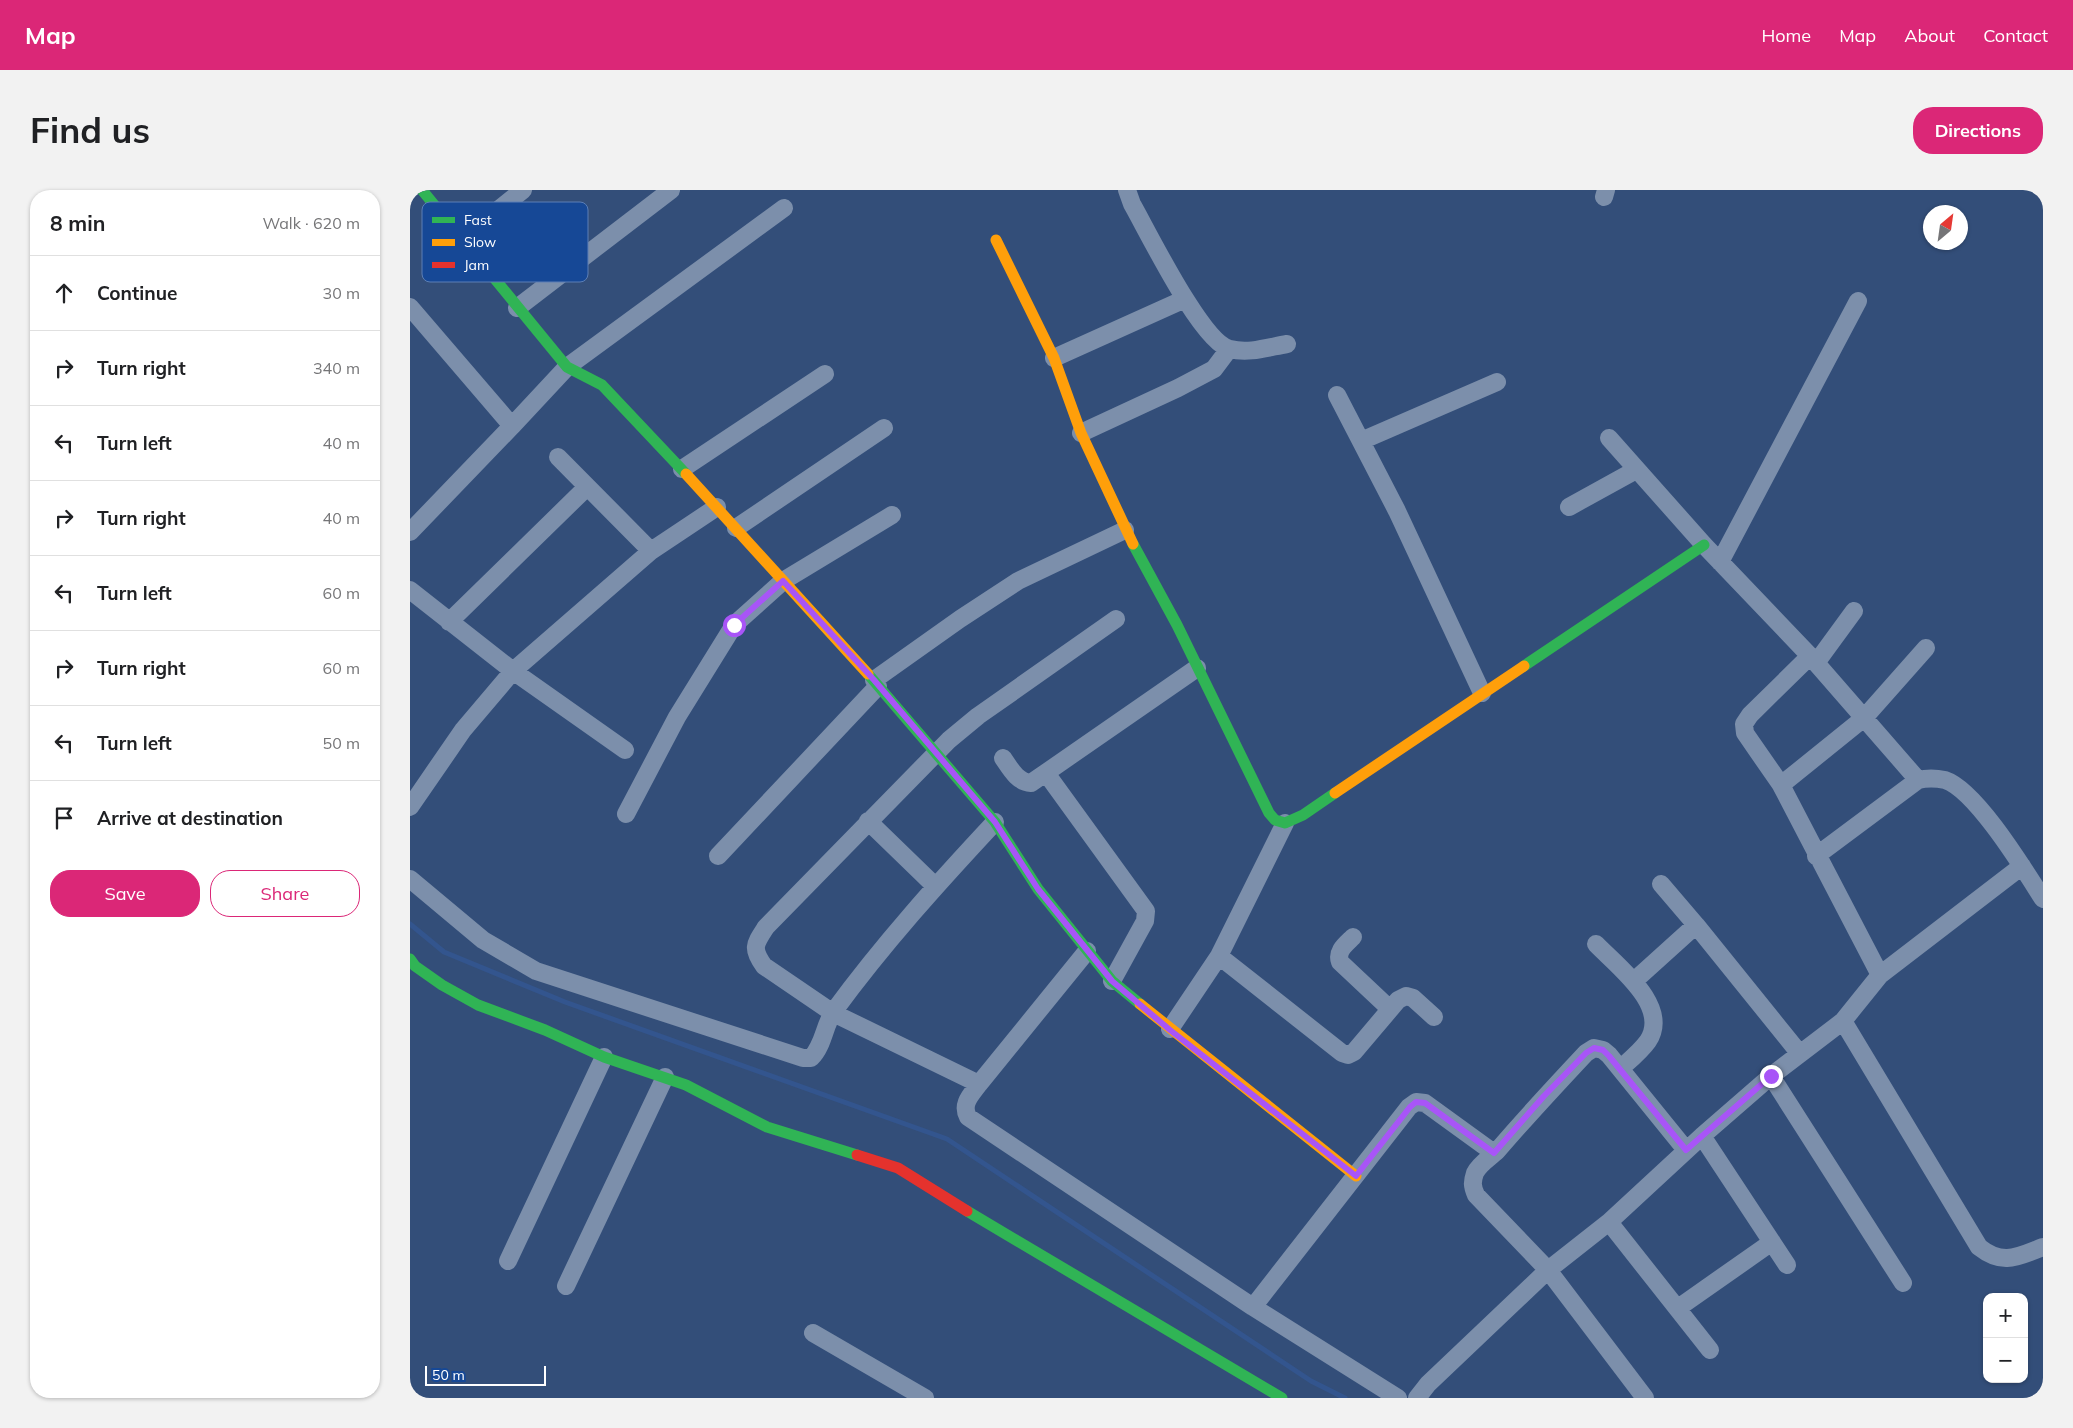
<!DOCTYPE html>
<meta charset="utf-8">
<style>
:root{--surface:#fff;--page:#f2f2f2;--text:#202124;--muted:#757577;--line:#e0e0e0;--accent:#db2777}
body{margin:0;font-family:Mulish,sans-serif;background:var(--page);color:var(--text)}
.controls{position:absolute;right:15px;bottom:15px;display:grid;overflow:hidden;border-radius:10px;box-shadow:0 1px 4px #0004}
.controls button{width:45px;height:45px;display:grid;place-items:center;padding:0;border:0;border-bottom:1px solid var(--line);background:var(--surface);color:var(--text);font:25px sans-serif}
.compass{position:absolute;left:1513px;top:15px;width:45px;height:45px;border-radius:50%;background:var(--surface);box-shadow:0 1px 4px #0004;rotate:29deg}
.scale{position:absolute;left:15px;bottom:12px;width:121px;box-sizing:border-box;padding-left:5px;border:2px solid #fff;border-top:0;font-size:14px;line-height:18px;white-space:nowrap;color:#fff;-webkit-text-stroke:4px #164896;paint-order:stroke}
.stop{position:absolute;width:15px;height:15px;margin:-11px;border:4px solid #a855f7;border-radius:50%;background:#fff}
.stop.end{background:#a855f7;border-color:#fff;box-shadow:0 1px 5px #0008}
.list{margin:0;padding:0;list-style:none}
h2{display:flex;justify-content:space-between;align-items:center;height:65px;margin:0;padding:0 20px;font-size:21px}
h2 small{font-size:16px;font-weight:400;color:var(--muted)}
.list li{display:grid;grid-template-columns:32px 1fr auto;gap:15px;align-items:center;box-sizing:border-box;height:75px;padding:0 20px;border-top:1px solid var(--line)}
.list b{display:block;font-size:19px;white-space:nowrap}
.list em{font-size:16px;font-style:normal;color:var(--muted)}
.actions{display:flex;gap:10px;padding:15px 20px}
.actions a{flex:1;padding:11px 0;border:1px solid var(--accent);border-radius:20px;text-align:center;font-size:18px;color:var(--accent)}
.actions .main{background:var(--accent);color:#fff}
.icon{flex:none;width:28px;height:28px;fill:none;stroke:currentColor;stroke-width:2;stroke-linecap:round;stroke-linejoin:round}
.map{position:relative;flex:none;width:1633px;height:1208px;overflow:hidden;border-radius:20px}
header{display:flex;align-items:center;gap:30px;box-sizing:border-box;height:70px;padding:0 25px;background:var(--accent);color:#fff}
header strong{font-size:24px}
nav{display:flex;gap:28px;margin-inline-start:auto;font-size:18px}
.intro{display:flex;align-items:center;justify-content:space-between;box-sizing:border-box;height:120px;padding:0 30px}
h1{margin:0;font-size:35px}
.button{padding:12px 22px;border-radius:20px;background:var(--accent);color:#fff;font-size:18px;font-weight:700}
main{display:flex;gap:30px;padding:0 30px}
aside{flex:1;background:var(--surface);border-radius:20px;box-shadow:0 1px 4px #0004}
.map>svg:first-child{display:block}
</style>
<header>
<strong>Map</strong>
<nav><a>Home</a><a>Map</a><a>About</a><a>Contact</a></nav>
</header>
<div class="intro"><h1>Find us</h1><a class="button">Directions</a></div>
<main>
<aside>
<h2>8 min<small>Walk · 620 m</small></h2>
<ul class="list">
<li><svg class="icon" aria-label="ahead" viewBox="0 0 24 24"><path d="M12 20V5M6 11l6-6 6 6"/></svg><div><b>Continue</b></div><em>30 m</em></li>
<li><svg class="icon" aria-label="right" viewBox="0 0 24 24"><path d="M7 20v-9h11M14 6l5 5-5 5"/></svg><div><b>Turn right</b></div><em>340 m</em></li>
<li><svg class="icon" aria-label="left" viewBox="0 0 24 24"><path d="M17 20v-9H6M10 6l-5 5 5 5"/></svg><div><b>Turn left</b></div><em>40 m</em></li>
<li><svg class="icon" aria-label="right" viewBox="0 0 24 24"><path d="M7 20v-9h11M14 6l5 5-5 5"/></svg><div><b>Turn right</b></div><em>40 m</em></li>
<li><svg class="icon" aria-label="left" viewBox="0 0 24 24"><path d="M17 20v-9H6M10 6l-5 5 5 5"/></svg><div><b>Turn left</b></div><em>60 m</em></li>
<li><svg class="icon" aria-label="right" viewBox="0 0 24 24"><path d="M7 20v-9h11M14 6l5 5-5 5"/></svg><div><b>Turn right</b></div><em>60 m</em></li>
<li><svg class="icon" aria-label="left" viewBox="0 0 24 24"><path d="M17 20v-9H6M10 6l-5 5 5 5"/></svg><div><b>Turn left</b></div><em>50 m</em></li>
<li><svg class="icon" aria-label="arrive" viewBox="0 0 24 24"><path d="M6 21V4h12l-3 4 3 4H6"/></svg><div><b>Arrive at destination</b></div></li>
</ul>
<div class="actions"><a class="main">Save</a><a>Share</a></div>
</aside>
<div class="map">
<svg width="1633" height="1208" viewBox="0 0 1633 1208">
<rect width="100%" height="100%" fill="#334e79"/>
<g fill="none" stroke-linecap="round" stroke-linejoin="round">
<path stroke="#33558e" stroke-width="5" d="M0,734L34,762L155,812L537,949L901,1191L935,1208"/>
<path stroke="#7c8fab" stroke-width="18" d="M717,0L722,14C738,42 792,153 820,159C839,164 859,157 877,154
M1194,7L1196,0
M52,49L113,0
M0,117L102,236L157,177L374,18
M107,118L261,0
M644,168L775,109
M927,205L987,321L1072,503
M671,243L768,198L804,179L819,159
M1199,248L1294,355L1400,466L1508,590
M951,251L1087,192
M148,267L241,361
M272,279L415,184
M1159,317L1226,280
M326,338L474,238
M0,342L102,236
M1310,372L1448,111
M0,400L103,481L215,560
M39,432L177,297
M1400,466L1340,525L1334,534L1335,543L1371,595L1470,785
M1406,473L1444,421
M464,490L550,429L608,391L715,340
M593,568C600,578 607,592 621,593L787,478
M636,583L736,721L735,731L702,791
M1371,595L1454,528L1516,458
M0,617L53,540L103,481L241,361L307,317
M216,624L267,527L324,435L373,391L482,325
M458,631L525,696
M308,666L468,496
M1406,666L1508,590C1517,588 1525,588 1535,590C1566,600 1615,681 1633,709
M0,689L73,750L126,781L393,868H401C414,855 414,835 424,821C473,754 529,692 585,632
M1251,694L1286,735L1390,864
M943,747C936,754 926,761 930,772L980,819
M1186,754C1207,776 1261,816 1238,851C1231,861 1220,870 1211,878
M677,761L569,894C561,905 551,914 558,927L843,1117L988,1208
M809,766L932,863L938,865L944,862L988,810L996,806L1003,808L1024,827
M1224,791L1286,735
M1433,831L1569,1057C1593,1076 1607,1067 1633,1057
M760,839L809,766L875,633
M1361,886L1493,1093
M569,894L423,823L354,776C341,758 345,754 356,737L539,550L568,526L706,429
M1292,946L1377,1075
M1199,1032L1300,1160
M98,1071L194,867
M156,1096L255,887
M843,1117L999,917L1006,912L1015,913L1084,963
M1268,1118L1362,1052
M403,1143L515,1208
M1007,1208L1018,1194L1138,1080L1199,1032L1292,946L1361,886L1433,831L1470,785L1612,676
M1235,1208L1138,1080L1066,1005C1062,996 1062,992 1065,983C1070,973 1080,968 1087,961C1116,927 1146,895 1176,863L1184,858L1193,860L1199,865L1276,960"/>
<path stroke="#30b455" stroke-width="11" d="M12,0L157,177L192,195L276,284
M723,354L767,435L859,623L865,630L875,633L893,625L925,603
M1114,476L1294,355
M458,484L585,632L628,699L702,791L730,814
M0,769L5,776L32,795L68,815L135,840L194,867L276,895L357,937L447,965
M557,1021L872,1208"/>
<path stroke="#ff9f0a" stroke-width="11" d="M586,50L644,168L671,243L723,354
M276,284L458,484
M925,603L1114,476
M730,814L946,986"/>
<path stroke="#e5322d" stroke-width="11" d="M447,965L488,978L557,1021"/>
</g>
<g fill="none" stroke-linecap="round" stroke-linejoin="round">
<path stroke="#a855f7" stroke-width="6" d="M324,435L373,391L464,490L585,632L628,699L702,791L760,840L946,986L1000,917L1006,912L1015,913L1084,963L1134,906L1176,863L1184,858L1193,860L1199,866L1276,960L1361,886"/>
</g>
<rect x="12" y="12" width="166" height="80" rx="8" fill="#164896" stroke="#5c7fb6" stroke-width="1"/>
<rect x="22" y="27" width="23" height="6" fill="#30b455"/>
<rect x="22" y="49" width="23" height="7" fill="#ff9f0a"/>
<rect x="22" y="72" width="23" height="6" fill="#e5322d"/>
<g font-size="14" fill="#fff">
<text x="54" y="35">Fast</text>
<text x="54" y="57">Slow</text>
<text x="54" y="80">Jam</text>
</g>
</svg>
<div class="controls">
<button>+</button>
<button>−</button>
</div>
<svg class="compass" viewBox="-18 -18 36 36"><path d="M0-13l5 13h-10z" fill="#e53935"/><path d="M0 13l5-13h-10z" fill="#757577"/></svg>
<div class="scale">50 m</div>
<div class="stop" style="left:324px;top:435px"></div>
<div class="stop end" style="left:1361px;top:886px"></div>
</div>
</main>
